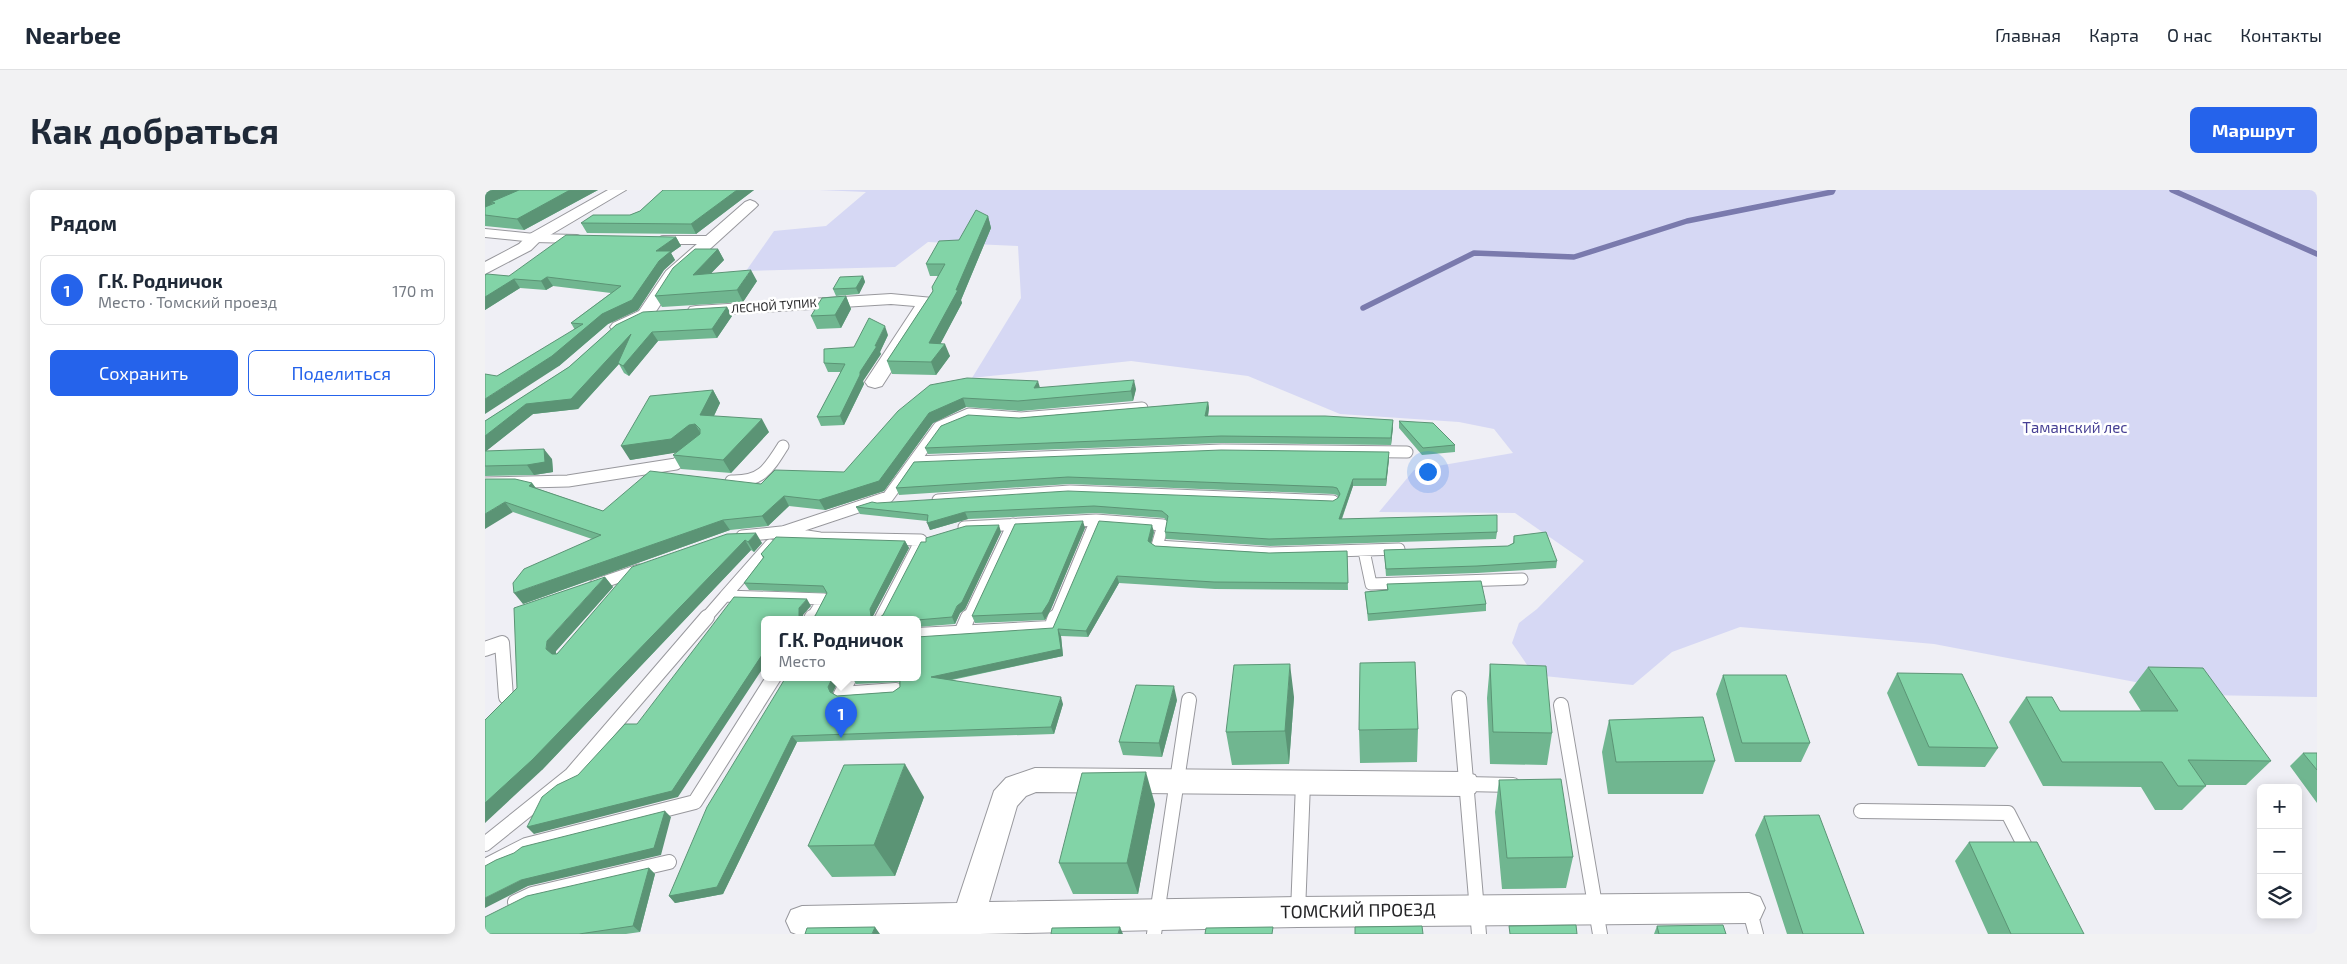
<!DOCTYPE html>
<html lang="ru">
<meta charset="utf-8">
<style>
:root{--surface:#fff;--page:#f2f2f3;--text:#1f2937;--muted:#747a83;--line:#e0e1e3;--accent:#2563eb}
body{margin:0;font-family:"Exo 2",sans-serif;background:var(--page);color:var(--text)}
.controls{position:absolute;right:15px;bottom:15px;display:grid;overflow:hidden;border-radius:8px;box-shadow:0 2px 12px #0003}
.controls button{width:45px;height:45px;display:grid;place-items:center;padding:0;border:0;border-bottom:1px solid var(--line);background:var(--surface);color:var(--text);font:25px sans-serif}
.you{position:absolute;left:942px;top:281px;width:18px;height:18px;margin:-12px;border:4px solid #fff;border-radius:50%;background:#1a73e8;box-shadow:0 0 0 8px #1a73e833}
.badge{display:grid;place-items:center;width:32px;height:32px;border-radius:50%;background:var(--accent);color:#fff;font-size:16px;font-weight:700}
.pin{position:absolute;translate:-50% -41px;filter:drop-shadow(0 1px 2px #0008)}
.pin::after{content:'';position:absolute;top:26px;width:18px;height:15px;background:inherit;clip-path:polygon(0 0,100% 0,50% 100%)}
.popup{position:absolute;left:276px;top:426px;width:160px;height:65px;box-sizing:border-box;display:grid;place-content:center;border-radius:8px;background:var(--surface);filter:drop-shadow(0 1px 4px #0005);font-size:16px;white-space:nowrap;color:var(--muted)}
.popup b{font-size:19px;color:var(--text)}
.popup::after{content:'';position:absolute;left:50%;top:100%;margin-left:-10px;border:10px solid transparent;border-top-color:var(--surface)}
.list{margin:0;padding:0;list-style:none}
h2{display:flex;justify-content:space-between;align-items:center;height:65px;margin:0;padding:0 20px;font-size:21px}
h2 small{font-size:16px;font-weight:400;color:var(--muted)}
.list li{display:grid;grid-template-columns:32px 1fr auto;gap:15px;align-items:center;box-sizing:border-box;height:70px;margin:0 10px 10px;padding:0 10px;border:1px solid var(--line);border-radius:8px}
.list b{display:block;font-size:19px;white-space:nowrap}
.list p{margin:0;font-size:16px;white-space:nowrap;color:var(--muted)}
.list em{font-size:16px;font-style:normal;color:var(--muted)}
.actions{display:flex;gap:10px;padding:15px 20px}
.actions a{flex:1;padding:11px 0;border:1px solid var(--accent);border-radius:8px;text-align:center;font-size:18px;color:var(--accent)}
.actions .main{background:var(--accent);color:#fff}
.icon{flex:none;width:28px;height:28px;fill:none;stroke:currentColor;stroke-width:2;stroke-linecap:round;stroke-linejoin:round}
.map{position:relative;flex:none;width:1832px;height:744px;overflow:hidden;border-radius:8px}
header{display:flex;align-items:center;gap:30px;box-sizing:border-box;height:70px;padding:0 25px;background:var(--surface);border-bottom:1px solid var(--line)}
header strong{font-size:24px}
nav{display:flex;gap:28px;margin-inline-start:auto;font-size:18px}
.intro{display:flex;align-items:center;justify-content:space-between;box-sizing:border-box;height:120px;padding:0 30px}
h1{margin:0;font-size:35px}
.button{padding:12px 22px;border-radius:8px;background:var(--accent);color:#fff;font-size:18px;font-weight:700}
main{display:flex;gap:30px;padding:0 30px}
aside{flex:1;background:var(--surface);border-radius:8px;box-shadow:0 2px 12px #0003}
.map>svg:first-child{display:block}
</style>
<header>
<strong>Nearbee</strong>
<nav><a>Главная</a><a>Карта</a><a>О нас</a><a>Контакты</a></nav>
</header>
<div class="intro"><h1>Как добраться</h1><a class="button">Маршрут</a></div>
<main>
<aside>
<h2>Рядом<small></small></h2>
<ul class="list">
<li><span class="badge">1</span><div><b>Г.К. Родничок</b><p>Место · Томский проезд</p></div><em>170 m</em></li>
</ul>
<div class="actions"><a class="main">Сохранить</a><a>Поделиться</a></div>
</aside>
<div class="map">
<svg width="1832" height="744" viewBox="0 0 1832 744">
<rect width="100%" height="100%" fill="#efeff5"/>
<path fill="#d6d8f4" d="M334,0H1832V507L1719,505L1449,454L1255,437L1187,462L1148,495L1049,485L1027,453L1034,433L1052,419L1099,371L1030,323L894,322L929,280L1028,263L1009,239L974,232L855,224L763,186L646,171L487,188L536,108L533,56L443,52L410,77L261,81L289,41L341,36L381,2Z"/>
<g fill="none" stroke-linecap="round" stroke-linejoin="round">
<path stroke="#7a7aad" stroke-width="5.5" d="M1687,0L1832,64
M878,118L989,63L1089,67L1202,31L1347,2L1348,0"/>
<g stroke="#98989d" stroke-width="10">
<path id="lane-far2" d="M0,43L49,48L92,49
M178,50H226"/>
</g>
<g stroke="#98989d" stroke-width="13">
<path id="lane-far1" d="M429,272L737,260L922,262
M246,291C276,292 283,280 298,256
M0,293L83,291L191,274L203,264
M453,310L585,301L848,311
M611,330L678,335L672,356L785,363L914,359
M479,337L611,330L570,429
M298,342L403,307L454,237L484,224L536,228L657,218
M257,346L296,342L335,348L436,350L395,429
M879,361L886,394L1037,389
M110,395L154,380
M240,406L285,355
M220,429L240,406L339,409L326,429
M483,429L528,334"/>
</g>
<g stroke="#98989d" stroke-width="16">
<path id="lane" d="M326,429L327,427
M476,443L483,427
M432,445L566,438L570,427
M0,459L17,453L21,507
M365,487L356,504L411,500
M974,508L994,744
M1076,515L1115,744
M980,594L1028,595
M1376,621L1523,623L1544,664
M0,654L86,585L222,427
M0,676L41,655L210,612L289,487
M30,712L47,704L184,672
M1264,718L1271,744
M813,722L818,593
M669,744L704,510"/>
</g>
<g stroke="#98989d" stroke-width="2">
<path id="street" d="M123,0H141L55,51L46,60L0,84V72L34,54L43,45Z
M265,10L270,12L273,15L270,18L193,88L166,129L140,141H128L125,137L128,133L154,121L181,81L260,12Z
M406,104L448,108L451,112L397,196L390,198L383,196L380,192L430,116L406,114L211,126L205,125L202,121L205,117L211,116Z
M550,578L980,582L990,585L995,594L990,603L980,606L551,602L541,606L532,616L504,712L813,707L1264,703L1275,707L1280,718L1275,729L1264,733L813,737L494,744H311L306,742L301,731L306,720L317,716L472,713L509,601L521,588Z"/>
</g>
<use href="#lane-far2" stroke="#fff" stroke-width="8"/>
<use href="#lane-far1" stroke="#fff" stroke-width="11"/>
<use href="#lane" stroke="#fff" stroke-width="14"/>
<use href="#street" fill="#fff" fill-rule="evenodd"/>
</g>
<path fill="#70b690" d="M0,0H113L39,40L0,36V17L7,14L0,17Z
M178,0H269L211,44L102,43L96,33L145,25L155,21Z
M503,26L506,38L476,110L477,113L455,154L465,166L451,185L407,184L402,171L448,101L453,86H445L441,74L474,50Z
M191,47L196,56L186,63L190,70L179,80L153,120L123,134L74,176L12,186L90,140L86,133L126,103L68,96L61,100L35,98L0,120V85L24,86Z
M233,59L239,70L226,83L272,91L258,112L177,117L170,106Z
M378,86L380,92L374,104L351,106L348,99Z
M361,106L366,119L356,138L332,139L326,126Z
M242,117L247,126L232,148L173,151L144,186L139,183L134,174L93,219L48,224L1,261L67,269L68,282L49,285L0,286V231L84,177L131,135Z
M403,145L395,162L396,164L378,191L379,194L359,235L336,236L332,227L356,182H343L339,173Z
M445,195L651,199L648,211L536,221L481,217L448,233L399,301L340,320L304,316L283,336L245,340L38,414L107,349L28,322L0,289L47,293L51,298L118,321L276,294L359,282Z
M228,200L235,213L229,226L284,242L246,283L196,279L188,265L192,262L145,270Z
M723,212L724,218L723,226L908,237L906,255L737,253L443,264L440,258L534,228Z
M914,231L970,255V262L937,265L914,238Z
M904,269L901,296H868L857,329L1012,342L1011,349L785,356L681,349L680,342L682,331L679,328L611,323L483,329L445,340L442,331L375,324L371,317L392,313L848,311L854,308L852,305L848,304L585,294L414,305L411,298L429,272Z
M600,338L566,419L560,430L490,433L487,426Z
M516,342L480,419L475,423L470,434L432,437V429H325L330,426L342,403L264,400L259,393L278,368L276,364L420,351L424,358L388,426L389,428L392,429L398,425L441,352Z
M669,342L666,353L670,356L784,363L862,361L863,400L730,399L634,393L603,447L576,446L578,466L467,490L578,514L569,544L312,552L238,704L190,713L184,706L301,487H355L347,504L352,506L408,502L415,497L414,492L371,494L367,487H432L568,438Z
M242,344L277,353L269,362L266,360L57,580L32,498L120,387L128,397L71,461V464Z
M1029,346L1072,371L1071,378L992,383L901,386L899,360L1023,356L1028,353Z
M902,394L1001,414V421L883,431L880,402L902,400Z
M1005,474L1067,543L1062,575L1005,574L1002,508Z
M1663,477L1786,571L1761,595H1720L1721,596L1697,620H1670L1656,597L1558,596L1524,532L1541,507L1575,521H1656L1644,502Z
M1412,483L1513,558L1500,577L1433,576L1402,503Z
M1238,485L1325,553L1316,572H1250L1231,504Z
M809,507L804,574L747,575L741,542Z
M692,510L677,567L638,565L634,552Z
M1124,530L1230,571L1218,604H1123L1117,562Z
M933,539L932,572L875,573L874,540Z
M1818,563H1832V613L1805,576Z
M1014,590L1088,667L1081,698L1017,699L1010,622Z
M439,607L410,686L347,687L323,656Z
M670,614L653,704H588L574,673Z
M1279,626L1379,744H1302L1270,645Z
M1484,652L1599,744H1503L1470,671Z
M164,678L170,684L155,742L141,744H0Z
M1172,736L1241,744H1169Z"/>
<path fill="#5b9475" d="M5,0H40L6,12L7,14L0,17V2Z
M85,0H113L39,40L32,29Z
M252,0H269L211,44L206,34Z
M503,26L506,38L476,110L477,113L449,166L444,153L471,100Z
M191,47L196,56L186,63L190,70L179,80L153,120L123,134L74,176L0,224V209L67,166L171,61Z
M233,59L239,70L214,96L208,85Z
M266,80L272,91L258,112L252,100Z
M378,86L380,92L374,104L371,98Z
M62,87L68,96L61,100L56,91Z
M29,89L35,98L0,120V107Z
M361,106L366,119L356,138L350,125Z
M242,117L247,126L232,148L227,139Z
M400,136L403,145L395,162L396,164L378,191L379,194L359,235L355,226L375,182L390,156Z
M167,142L173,151L144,186L138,176Z
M146,144L152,154L93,219L48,224L0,262V246L41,214Z
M460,154L465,166L451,185L446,172Z
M649,190L651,199L648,211L646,201Z
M553,191L556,201L549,198Z
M228,200L235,213L223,238L215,225Z
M478,208L481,217L448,233L399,301L340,320L334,310L444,223Z
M723,212L724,218L722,233L720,226Z
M277,229L284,242L246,283L238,270Z
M908,230V237L906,255V248Z
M210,234L218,247L195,262L145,270L136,256L204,235Z
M59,259L67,269L68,282L49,285L42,275Z
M904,262V269L901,296V289Z
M868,289V296L854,336V329Z
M47,293L55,304L44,296Z
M299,306L304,316L283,336L277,326Z
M20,312L28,322L0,339V324Z
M480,322L483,329L445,340L442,333Z
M238,330L245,340L38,414L29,403Z
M598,331L600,338L566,419L560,430L557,423Z
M514,335L516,342L480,419L475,423L470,434L467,427Z
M667,335L669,342L665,358L663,351Z
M271,343L277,353L269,362L263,352Z
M260,350L266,360L57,580L0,633V613Z
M420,351L424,358L388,426L389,429L386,426L385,419Z
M632,386L634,393L603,447L601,441Z
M120,387L128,397L71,461L70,469L61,459L62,451Z
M322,409L326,416L318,425V429L314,426V418Z
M573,439L576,446L578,466L449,493L446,487Z
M277,465L280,469V475L193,607L49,644L42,637Z
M805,474L809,507L804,574L800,541Z
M348,487H355L347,504L345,502L343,497Z
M689,496L692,510L677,567L674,553Z
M576,507L578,514L569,544L566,537Z
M307,546L312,552L238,704L190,713L184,706Z
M420,574L439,607L410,686L389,655Z
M661,582L670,614L653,704L642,673Z
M180,621L186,627L176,665L43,696L0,718V708L36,690Z
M164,678L170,684L155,742L148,736Z
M390,737L395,744H387Z
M635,737L638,744H633Z"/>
<path fill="#82d4a7" stroke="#5b9475" d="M34,0H85L32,29L0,25V17L10,13L6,12Z
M178,0H252L206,34L96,33L108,25H145L155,21Z
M491,20L503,26L471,100H473L444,153L460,154L446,172L402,171L448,101L447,97L460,74H441L454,51L474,50Z
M81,45L191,47L171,61H186L174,71L147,110L117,124L67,166L0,209V184L12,186L98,134L86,133L136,96L62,87L56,91L29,89L0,107V85L2,84L24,86Z
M210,59H233L208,85L266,80L252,100L170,106L188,78Z
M378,86L371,98L348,99L355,87Z
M361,106L350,125L326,126L337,108Z
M242,117L227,139L167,142L138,176L133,173L146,144L86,209L41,214L0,246V231L84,177L131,135L158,122Z
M384,128L400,136L390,156H392L375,182V185L355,226L332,227L360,174L339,173V159L369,157Z
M482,188L553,191L549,198L649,190L646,201L533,211L478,208L444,223L394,291L334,310L299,306L277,326L238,330L29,403L28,393L39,379L116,345L20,312L0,324V289H30L47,293L44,296L118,321L165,281L276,294L290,280L359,282L413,221L445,195Z
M228,200L215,225L277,229L238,270L188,265L215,244V239L210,234L204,235L186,249L136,256L165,206Z
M723,212L720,226H840L908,230L906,248L736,246L440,258L456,236L483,225L534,228Z
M914,231L948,233L970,255L938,258Z
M59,259L60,272L42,275L0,276V261Z
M736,260L904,262L901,289H868L854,329L1012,325V342L784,349L680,342L683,326L677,321L609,316L480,322L442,333L443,325L371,317L387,312L392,313L583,301L848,311L853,308L855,304L852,298L848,297L583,287L411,298L429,272Z
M598,331L564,412L557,423L487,426L530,334Z
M614,331L667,335L663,351L670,356L784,363L862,361L863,393L729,392L632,386L601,441L573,439L576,459L446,487L576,507L566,537L307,546L232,697L184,706L222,617L301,487H348L343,497L345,502L352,506L408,502L415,497V489L413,487H432V447L568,438Z
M514,335L477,412L472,416L467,427L432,430V429H325L330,426L342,403L338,396L259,393L279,367L276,364L291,347L420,351L385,419L386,426L392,429L398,425L436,352H441V348L481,336Z
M1061,342L1072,371L992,376L901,379L899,360L1023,356L1029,353V346Z
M271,343L263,352L260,350L47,570L0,613V530L32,498L29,418L120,387L62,451L61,459L67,464H72L147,377L242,344Z
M996,391L1001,414L883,424L880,402L903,400L902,394Z
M249,407L322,409L314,418V426L319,429H280V467L277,465L187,601L42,637L57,607L72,595L93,585L140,534H152Z
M930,472L933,539L874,540L875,473Z
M805,474L800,541L741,542L749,475Z
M1005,474L1061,476L1067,543L1008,542Z
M1663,477L1718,478L1786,571L1703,570L1721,596H1693L1677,572H1577L1541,507H1567L1575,521H1693Z
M1412,483L1477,484L1513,558L1444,557Z
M1238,485H1301L1325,553H1257Z
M651,495L689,496L674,553L634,552Z
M1218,527L1230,571L1131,572L1124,530Z
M1818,563H1832V580Z
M420,574L389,655L323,656L359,575Z
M661,582L642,673H574L597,583Z
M1076,589L1088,667L1022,668L1014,590Z
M180,621L169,658L36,690L0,708V676L11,670L29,663L37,657Z
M1334,625L1379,744H1318L1279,626Z
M1484,652H1552L1599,744H1526Z
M164,678L148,736L94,744H0V727L42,706Z
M1091,735L1092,744H1025L1024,736Z
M1238,735L1241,744H1174L1172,736Z
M937,736L938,744H870V737Z
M390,737L387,744H320L322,738Z
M635,737L633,744H566L567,738Z
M788,737L787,744H720L721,738Z"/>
<g text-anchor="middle" stroke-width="5" stroke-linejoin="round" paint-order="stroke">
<g font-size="12" fill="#252527" stroke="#fff">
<text transform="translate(289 116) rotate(-4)" y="4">ЛЕСНОЙ ТУПИК</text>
</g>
<g font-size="15" fill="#474094" stroke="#fff">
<text x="1590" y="243">Таманский лес</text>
</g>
<g font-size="18" fill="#252527" stroke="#fff">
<text transform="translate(873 721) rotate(-1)" y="6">ТОМСКИЙ ПРОЕЗД</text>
</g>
</g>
</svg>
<div class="controls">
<button>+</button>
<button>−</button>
<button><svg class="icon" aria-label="layers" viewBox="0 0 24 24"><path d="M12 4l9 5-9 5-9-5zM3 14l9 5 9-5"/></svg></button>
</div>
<div class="you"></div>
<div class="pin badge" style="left:356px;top:548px">1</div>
<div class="popup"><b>Г.К. Родничок</b>Место</div>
</div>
</main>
